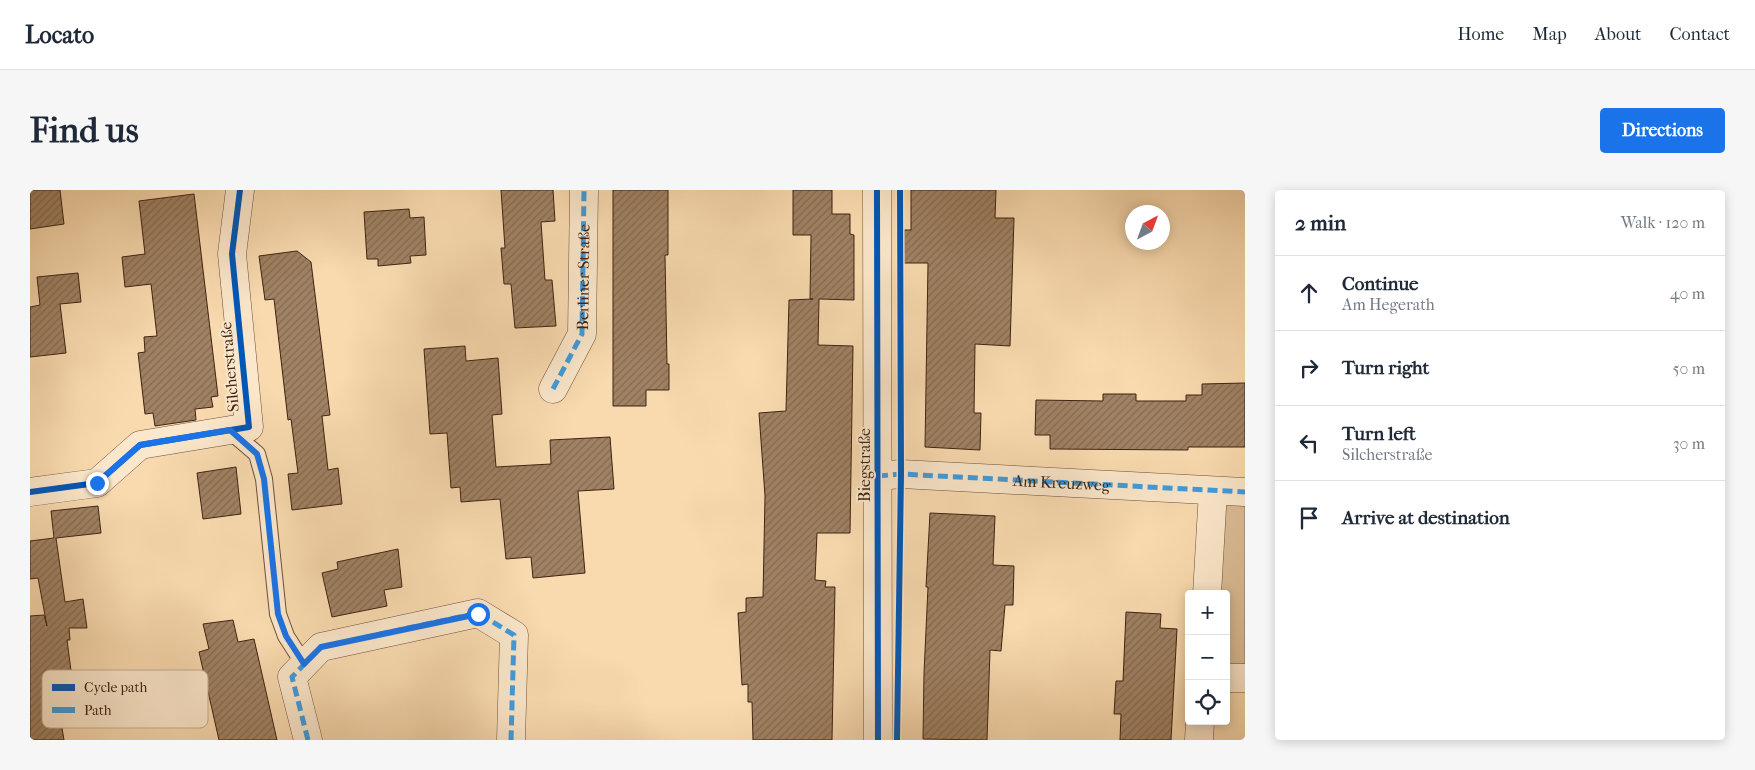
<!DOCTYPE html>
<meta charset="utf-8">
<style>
:root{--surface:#fff;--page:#f6f6f7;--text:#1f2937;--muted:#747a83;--line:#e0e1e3;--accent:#1a73e8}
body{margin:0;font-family:"IM FELL French Canon",serif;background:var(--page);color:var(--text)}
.controls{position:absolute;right:15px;bottom:15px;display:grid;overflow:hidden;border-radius:5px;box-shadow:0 2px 12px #0003}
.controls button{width:45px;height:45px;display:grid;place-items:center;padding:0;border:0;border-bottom:1px solid var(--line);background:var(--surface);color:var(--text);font:25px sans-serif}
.compass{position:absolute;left:1095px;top:15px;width:45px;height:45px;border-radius:50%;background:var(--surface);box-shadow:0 2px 12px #0003;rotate:41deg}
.stop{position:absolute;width:15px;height:15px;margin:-11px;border:4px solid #1a73e8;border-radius:50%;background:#fff}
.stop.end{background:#1a73e8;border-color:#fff;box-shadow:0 1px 5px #0008}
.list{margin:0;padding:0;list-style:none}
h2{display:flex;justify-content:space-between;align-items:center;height:65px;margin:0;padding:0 20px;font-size:21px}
h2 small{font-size:16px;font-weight:400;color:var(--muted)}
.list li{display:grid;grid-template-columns:32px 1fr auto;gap:15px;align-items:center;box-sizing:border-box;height:75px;padding:0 20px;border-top:1px solid var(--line)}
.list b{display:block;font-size:19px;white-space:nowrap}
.list p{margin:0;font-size:16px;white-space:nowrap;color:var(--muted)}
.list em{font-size:16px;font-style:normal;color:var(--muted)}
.icon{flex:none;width:28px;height:28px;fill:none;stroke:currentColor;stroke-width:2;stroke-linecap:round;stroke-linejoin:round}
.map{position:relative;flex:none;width:1215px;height:550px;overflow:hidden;border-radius:5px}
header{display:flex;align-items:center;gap:30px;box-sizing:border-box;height:70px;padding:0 25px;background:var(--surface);border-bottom:1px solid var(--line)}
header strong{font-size:24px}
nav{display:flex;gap:28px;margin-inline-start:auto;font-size:18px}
.intro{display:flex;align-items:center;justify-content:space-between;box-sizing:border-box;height:120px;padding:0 30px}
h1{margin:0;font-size:35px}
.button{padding:12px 22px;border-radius:5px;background:var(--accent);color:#fff;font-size:18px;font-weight:700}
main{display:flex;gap:30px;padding:0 30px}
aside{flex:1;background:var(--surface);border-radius:5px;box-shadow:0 2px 12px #0003}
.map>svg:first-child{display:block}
</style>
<header>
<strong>Locato</strong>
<nav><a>Home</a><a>Map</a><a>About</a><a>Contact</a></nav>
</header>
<div class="intro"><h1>Find us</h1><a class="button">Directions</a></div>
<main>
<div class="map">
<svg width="1215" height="550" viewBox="0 0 1215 550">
<defs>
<pattern id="building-hatch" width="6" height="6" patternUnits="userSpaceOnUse" patternTransform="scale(1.25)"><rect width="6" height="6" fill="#a08264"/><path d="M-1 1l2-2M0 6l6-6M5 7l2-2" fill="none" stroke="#846a51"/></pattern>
</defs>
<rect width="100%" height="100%" fill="#f9daaf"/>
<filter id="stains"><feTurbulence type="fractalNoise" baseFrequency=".004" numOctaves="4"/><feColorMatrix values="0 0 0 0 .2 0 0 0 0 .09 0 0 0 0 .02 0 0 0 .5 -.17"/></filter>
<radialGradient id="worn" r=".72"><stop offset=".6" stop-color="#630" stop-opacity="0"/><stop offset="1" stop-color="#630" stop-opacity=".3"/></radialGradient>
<path fill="#d9bb94" stroke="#8c6f54" d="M1187,309L1215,312V478L1196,477V404H1184Z"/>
<path fill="url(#building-hatch)" stroke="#3f2313" d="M0,0H30L34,34L0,39Z
M471,0H523L525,31L511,32L515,90H522L526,136L485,138L481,94H474L471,58H475Z
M583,0H638V65H635L637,174H639V200H616V216H583Z
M763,0H802V24H820V44L824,45V110L789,109L788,155L823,156L820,343H787L785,390L796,391L795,397H805L802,550H723L722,512H718V494L712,495L708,423L716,422V408L733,407L735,306L729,223L756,221L759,110L783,109H780L781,45H763Z
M881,0H966L965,28H984L980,156L945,154L944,223H951L950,260L895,257L898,73H874V40H881Z
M164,4L188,206L181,207L183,217L165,219L166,230L125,236L123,223L115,224L108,163L115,162L114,147L127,146L121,94L95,97L92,67L115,64L109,11Z
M379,19L380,28L394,27L396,65L380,66L381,73L348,76V69H337L334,22Z
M267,61L281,72L300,225L292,226L298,280L308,278L312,314L262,320L258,284L268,283L261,229L258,230L244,109L235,110L229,66Z
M48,83L51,112L30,114L36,163L0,167V117L10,115L7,87Z
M435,156L436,171L468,168L472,224L462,225L466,277L521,274L520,250L580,247L584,299L548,301L555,383L503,388L501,367L476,369L470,309L431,312L430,297L421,298L417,243L400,244L394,159Z
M1215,193V257H1158V260L1020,259V245H1005L1006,210L1073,211V204H1106V211H1156V205H1172V194Z
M206,277L211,324L173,329L167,283Z
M68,316L71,343L26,348L35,412L53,409L57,438H39L40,450H37L42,488L24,491L34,550H0V426L14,425L17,436L8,388L0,389V351L24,348L21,321Z
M900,323L965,326L963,375L984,376L983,415H975L971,461L960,460L957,550L893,549L894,483L898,397H896Z
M368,359L372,397L354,400L357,416L302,427L292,383L308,379L307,372Z
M1096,422L1131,424L1130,438L1147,439L1141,550H1090L1091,524H1084L1086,491H1093Z
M203,430L208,452L224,449L247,550H189L169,462L179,459L173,434Z"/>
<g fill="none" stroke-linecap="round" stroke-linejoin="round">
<g stroke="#6e513a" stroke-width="18">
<path id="lane" d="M200,241L227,264L234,289L248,424L256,446L274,474"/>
</g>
<g stroke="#6e513a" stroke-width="29">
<g id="street">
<path d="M847,0L848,550"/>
<path id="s1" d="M523,199L552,144L554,0"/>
<path id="s2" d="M848,286L871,284L1215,302"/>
<path d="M0,302L67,293L110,255L219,237L202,64L210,0"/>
<path d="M1177,404L1183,301"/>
<path d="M1196,488H1215"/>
<path d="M278,550L262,487L291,457L448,423L484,445L481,550"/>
<path d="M1169,550L1170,531"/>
</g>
</g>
<use href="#lane" stroke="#fbe7cb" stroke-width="16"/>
<use href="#street" stroke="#fbe7cb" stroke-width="28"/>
<path stroke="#3f9cde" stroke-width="5" stroke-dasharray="10 5" stroke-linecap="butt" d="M523,199L552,144L554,0
M848,286L871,284L1215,302
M278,550L262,487L291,457L448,423L484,445L481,550"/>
<g stroke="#fbe7cb" stroke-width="9">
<path id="cycleway" d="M847,0L848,550
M0,302L67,293L110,255L219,237L202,64L210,0
M867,550L871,284L870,0"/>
</g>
<use href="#cycleway" stroke="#0057b8" stroke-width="6"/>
</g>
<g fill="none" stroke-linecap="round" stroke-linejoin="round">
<path stroke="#1a73e8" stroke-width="6" d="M67,293L110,255L200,240L227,264L234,289L248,424L256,446L274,474L291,457L448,424"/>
</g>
<g text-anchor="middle" stroke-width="4" stroke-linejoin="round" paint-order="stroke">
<g font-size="16" fill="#3f2313" stroke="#fbe7cb">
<text dy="6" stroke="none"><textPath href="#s1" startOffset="119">Berliner Straße</textPath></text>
<text transform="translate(199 177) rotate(-95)" y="6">Silcherstraße</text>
<text transform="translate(834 275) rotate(-90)" y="6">Biegstraße</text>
<text dy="6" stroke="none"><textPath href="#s2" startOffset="184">Am Kreuzweg</textPath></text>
</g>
</g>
<rect x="12" y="480" width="166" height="58" rx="8" fill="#fbe7cb" stroke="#c3ac94" stroke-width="1"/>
<rect x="22" y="494" width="23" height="7" fill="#0057b8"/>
<rect x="22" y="517" width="23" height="6" fill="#3f9cde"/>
<g font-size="14" fill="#3f2313">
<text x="54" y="502">Cycle path</text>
<text x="54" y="525">Path</text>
</g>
<rect width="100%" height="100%" filter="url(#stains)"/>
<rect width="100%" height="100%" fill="url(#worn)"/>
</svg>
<div class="controls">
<button>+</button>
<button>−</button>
<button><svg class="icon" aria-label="locate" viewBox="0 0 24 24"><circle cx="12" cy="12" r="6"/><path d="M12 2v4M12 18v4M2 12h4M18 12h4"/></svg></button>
</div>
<svg class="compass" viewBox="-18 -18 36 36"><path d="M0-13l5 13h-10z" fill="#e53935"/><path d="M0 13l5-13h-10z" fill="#747a83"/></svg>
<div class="stop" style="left:448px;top:424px"></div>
<div class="stop end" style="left:67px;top:293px"></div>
</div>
<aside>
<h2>2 min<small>Walk · 120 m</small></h2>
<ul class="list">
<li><svg class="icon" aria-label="ahead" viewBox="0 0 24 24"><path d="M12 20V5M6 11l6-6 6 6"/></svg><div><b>Continue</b><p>Am Hegerath</p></div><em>40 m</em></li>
<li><svg class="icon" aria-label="right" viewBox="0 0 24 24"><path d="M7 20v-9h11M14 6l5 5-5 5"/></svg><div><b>Turn right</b></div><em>50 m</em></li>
<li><svg class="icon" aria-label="left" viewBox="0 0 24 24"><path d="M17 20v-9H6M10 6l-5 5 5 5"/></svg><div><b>Turn left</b><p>Silcherstraße</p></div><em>30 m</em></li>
<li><svg class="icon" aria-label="arrive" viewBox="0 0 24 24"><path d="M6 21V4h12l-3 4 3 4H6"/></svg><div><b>Arrive at destination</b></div></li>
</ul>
</aside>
</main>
